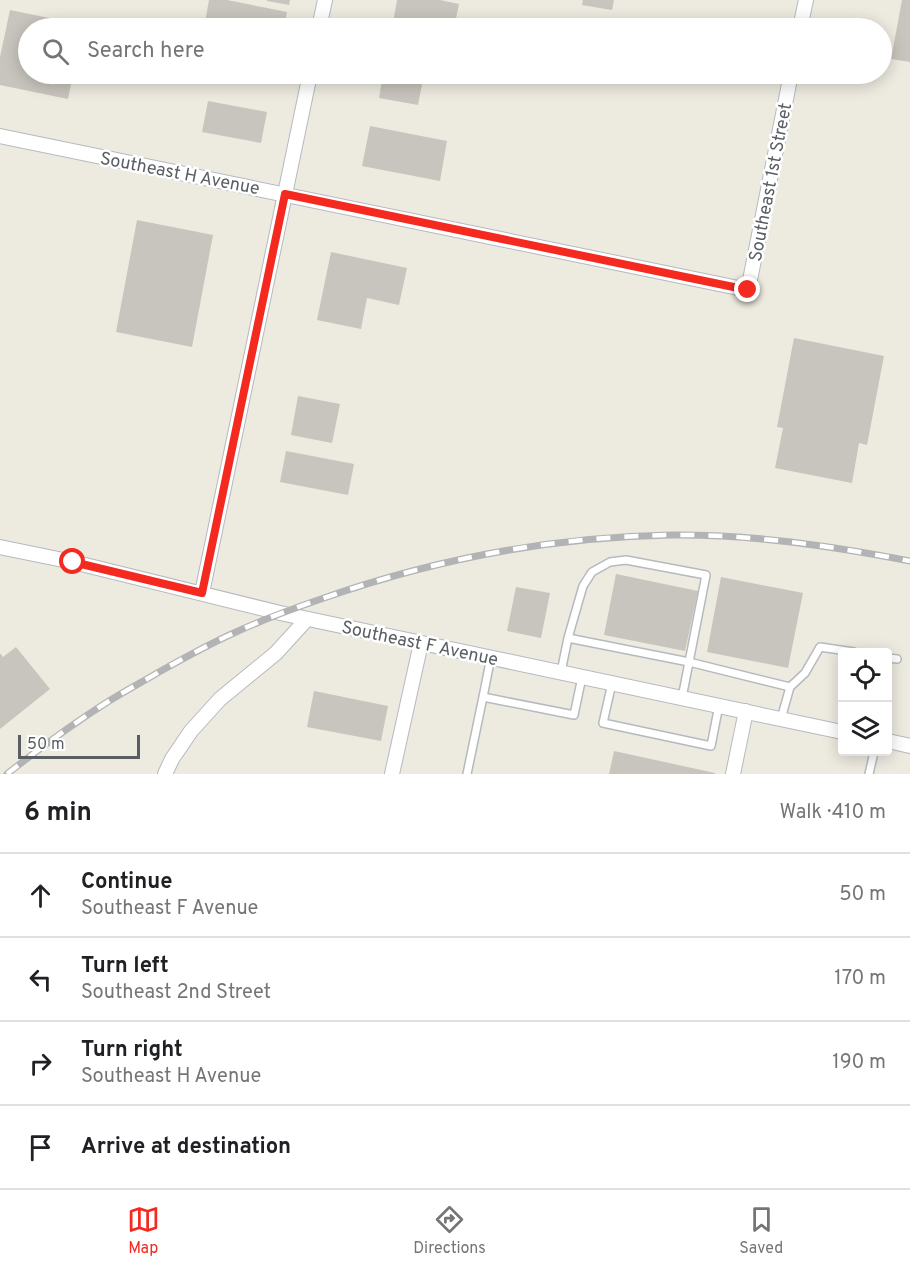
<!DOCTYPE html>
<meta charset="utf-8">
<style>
:root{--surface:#fff;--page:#f2f2f2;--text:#202124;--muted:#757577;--line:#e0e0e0;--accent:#f42a20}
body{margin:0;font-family:Overpass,sans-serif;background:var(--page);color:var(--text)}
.controls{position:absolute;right:18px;bottom:18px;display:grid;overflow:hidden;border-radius:6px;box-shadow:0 3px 15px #0003}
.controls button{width:54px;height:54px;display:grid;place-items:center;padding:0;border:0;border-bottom:2px solid var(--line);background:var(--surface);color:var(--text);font:30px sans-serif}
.scale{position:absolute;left:18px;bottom:15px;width:122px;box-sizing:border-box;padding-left:6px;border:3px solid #595e63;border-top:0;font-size:16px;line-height:21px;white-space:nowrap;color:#595e63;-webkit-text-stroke:4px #fff;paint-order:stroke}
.stop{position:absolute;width:18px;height:18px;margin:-14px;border:4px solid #f42a20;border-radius:50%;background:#fff}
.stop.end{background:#f42a20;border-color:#fff;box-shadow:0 2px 6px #0008}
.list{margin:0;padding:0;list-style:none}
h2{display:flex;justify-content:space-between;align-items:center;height:78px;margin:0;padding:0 24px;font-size:26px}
h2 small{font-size:20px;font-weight:400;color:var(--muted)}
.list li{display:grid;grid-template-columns:39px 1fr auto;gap:18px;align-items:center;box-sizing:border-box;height:84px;padding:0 24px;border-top:2px solid var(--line)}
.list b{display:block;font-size:22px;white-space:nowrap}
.list p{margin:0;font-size:20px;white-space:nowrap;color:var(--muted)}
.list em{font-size:20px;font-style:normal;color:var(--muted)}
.icon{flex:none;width:33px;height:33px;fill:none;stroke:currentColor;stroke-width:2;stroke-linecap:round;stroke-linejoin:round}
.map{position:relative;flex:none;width:910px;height:774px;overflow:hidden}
.search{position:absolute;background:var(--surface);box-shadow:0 3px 15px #0003;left:18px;right:18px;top:18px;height:66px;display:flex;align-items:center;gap:15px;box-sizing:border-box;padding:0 21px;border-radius:33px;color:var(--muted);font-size:22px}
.sheet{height:414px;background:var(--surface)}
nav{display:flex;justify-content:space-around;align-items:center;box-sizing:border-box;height:84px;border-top:2px solid var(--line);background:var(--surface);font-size:16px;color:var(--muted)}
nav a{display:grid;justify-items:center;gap:3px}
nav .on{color:var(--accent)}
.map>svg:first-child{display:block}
</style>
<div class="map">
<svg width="910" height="774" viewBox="0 0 910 774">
<rect width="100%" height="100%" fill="#edeae0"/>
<path fill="#c8c5be" d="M209,0H227L287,12L284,28H204Z
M267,0H290L289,5L267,1Z
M397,0H440L459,4L454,28H420L393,23Z
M583,0H614L612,10L582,5Z
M902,0H910V62L891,59Z
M10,10L83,25V28H28V74H73L68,99L0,85V57Z
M383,74H424L418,105L379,98Z
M208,101L267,112L261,143L202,132Z
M370,126L447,141L440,181L362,166Z
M137,220L213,235L192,347L116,332Z
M331,252L407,268L399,305L367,298L361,329L317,320Z
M794,338L884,356L867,445L859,443L852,483L775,468L783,428L777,427Z
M298,396L340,404L332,443L291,435Z
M286,451L354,464L348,495L280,482Z
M616,574L698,591L685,651L604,635Z
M721,577L803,593L788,668L707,652Z
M516,587L550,593L541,638L507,631Z
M16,647L50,689L0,729V653L3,657Z
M314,691L388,706L381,741L307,727Z
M614,751L715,773V774H609Z"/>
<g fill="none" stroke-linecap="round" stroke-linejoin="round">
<g stroke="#b6b9be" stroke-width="10">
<path id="service" d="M568,638L583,586L592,572L610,562L626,560L706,575L682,698
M491,657L483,697L574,715L582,677
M888,658L897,659
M561,672L568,638L689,662L790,687L781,719
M612,683L603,723L711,746L719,705
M790,687L805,673L820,647L854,652
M467,774L483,697
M869,774L874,752"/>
</g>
<g stroke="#b6b9be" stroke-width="16">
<path id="minor" d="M319,28L325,0
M800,28L806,0
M0,136L748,290L791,74
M0,547L73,562L280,613L842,732
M202,593L310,74
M888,741L910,746
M165,774L172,759L191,731L220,699L276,653L307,619
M392,774L421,643
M733,774L746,711"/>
</g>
<use href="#service" stroke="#fff" stroke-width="7"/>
<use href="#minor" stroke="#fff" stroke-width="14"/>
<g stroke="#b2b3b4" stroke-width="7">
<path id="rail" d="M7,774C40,748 74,723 109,701C125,691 142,682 159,672C184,658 209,644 236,632C264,619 292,609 321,599C435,559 550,537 671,535C751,534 831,546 910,561"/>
</g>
<use href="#rail" stroke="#fff" stroke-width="4.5" stroke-dasharray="14" stroke-linecap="butt"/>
</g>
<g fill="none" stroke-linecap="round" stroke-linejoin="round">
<path stroke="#f42a20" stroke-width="8" d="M73,562L202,593L285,194L748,290"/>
</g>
<g text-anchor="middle" stroke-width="5" stroke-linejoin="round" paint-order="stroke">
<g font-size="18" fill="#595e63" stroke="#fff">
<text transform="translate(180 173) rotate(11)" y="6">Southeast H Avenue</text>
<text transform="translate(770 182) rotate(-79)" y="6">Southeast 1st Street</text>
<text transform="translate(420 643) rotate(12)" y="6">Southeast F Avenue</text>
</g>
</g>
</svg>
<div class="controls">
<button><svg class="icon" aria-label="locate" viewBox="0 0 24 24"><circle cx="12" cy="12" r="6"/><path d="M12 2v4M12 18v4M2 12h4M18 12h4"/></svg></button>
<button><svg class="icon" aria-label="layers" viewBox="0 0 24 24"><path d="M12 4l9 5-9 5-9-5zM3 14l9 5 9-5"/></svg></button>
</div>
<div class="scale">50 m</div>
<div class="stop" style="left:73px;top:562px"></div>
<div class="stop end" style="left:748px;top:290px"></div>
<div class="search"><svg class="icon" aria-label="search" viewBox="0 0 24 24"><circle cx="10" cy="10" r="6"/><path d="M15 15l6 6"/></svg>Search here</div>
</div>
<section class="sheet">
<h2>6 min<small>Walk · 410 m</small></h2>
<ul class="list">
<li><svg class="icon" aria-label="ahead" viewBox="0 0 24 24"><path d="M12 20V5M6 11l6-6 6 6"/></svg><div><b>Continue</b><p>Southeast F Avenue</p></div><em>50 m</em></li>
<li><svg class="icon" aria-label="left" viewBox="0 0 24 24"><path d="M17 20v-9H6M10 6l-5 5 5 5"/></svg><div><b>Turn left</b><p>Southeast 2nd Street</p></div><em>170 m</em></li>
<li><svg class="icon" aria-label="right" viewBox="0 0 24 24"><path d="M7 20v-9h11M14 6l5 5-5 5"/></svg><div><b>Turn right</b><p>Southeast H Avenue</p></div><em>190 m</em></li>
<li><svg class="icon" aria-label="arrive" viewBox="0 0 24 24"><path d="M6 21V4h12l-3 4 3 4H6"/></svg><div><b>Arrive at destination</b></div></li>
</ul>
</section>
<nav>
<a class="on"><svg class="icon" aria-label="map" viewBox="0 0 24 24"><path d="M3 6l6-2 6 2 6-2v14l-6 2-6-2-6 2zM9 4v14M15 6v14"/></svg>Map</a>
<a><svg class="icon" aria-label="directions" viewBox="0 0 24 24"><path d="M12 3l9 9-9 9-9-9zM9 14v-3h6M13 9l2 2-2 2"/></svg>Directions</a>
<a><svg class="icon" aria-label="saved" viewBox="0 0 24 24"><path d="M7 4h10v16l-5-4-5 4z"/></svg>Saved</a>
</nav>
